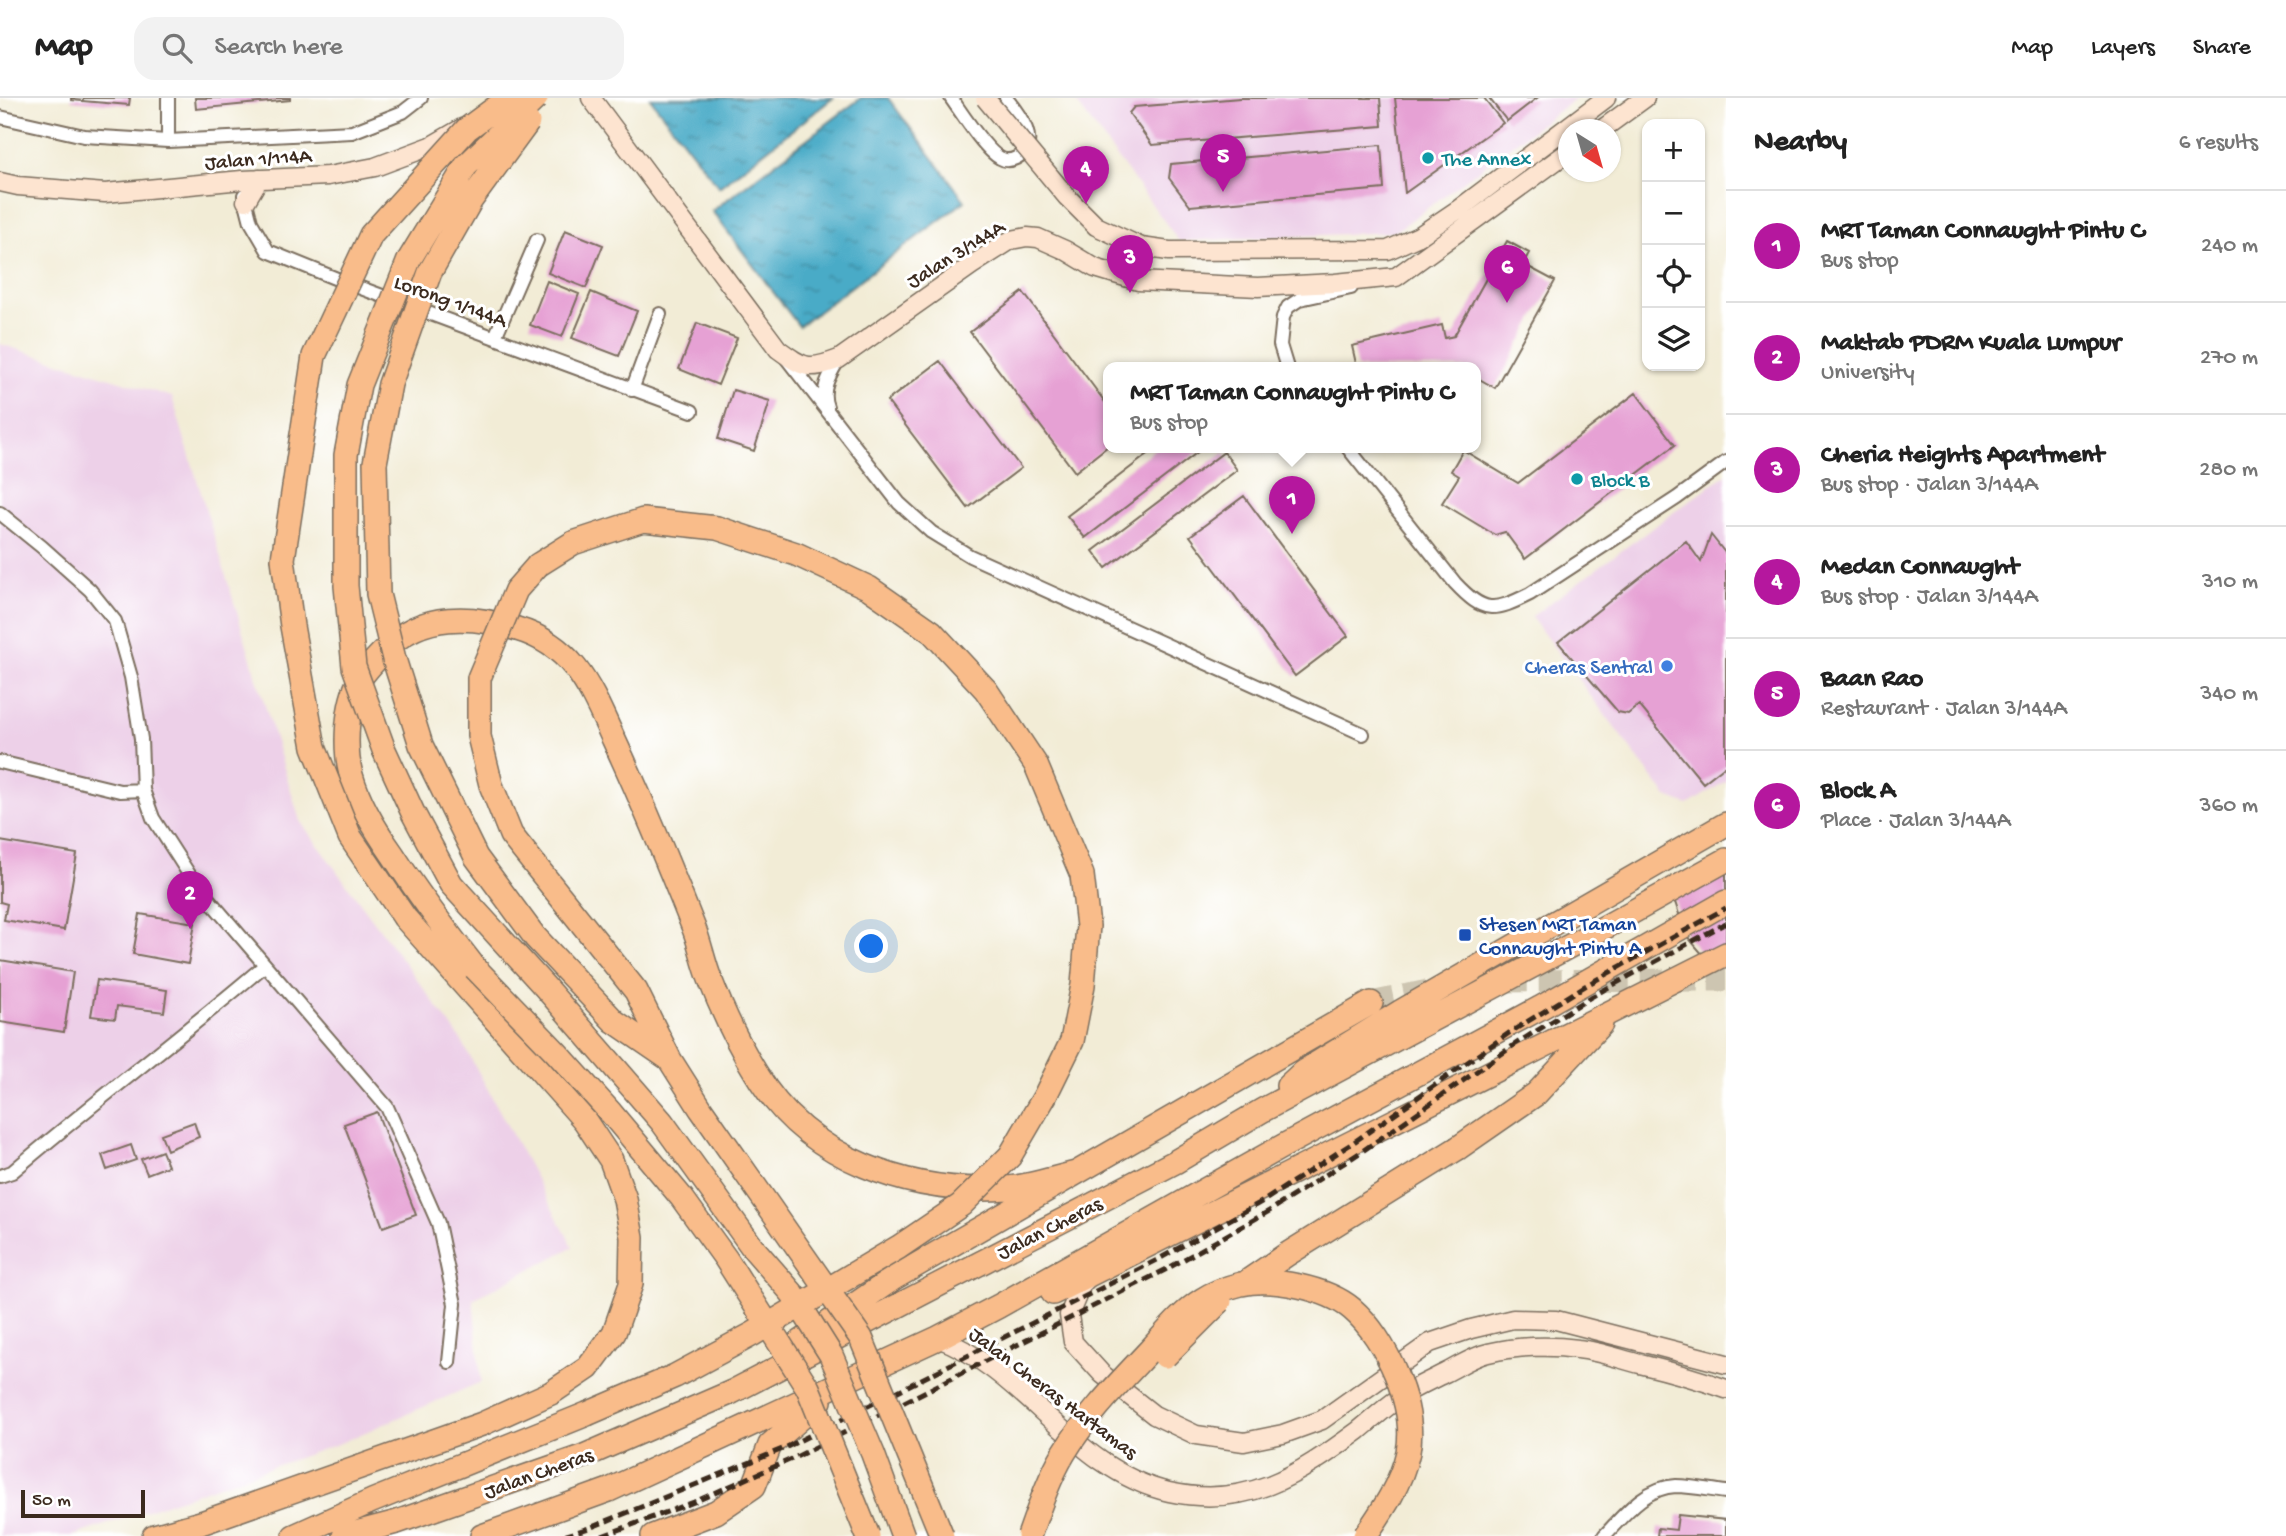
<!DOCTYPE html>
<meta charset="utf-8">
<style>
:root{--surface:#fff;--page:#f2f2f2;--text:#222;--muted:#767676;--line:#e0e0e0;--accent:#b5179e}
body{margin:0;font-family:"Gochi Hand",sans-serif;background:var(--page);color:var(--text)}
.controls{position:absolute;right:21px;top:21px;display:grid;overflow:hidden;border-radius:14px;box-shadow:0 2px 5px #0004}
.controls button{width:63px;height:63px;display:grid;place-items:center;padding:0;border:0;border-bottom:2px solid var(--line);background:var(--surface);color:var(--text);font:35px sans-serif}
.compass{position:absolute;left:1558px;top:21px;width:63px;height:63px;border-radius:50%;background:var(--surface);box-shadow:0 2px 5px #0004;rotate:143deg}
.scale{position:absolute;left:21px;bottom:18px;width:124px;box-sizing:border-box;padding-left:7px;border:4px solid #3b2a1e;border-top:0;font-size:19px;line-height:24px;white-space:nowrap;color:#3b2a1e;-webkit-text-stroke:5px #fff;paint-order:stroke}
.you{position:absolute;left:872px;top:849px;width:24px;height:24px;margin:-18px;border:5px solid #fff;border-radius:50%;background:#1a73e8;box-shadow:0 0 0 10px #1a73e833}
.badge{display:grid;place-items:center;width:46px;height:46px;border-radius:50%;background:var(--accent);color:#fff;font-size:23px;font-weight:700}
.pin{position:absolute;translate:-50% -58px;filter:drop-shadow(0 2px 4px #0008)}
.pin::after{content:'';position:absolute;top:37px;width:24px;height:21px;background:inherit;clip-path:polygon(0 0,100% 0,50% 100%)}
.popup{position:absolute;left:1103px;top:264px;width:378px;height:91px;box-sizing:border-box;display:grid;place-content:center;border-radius:14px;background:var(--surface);filter:drop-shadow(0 2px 5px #0005);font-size:23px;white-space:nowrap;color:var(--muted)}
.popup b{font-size:26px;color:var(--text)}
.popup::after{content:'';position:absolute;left:50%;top:100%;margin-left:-14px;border:14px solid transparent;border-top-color:var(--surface)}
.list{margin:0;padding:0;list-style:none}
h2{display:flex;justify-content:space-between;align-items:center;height:91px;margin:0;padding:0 28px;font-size:30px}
h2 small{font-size:23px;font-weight:400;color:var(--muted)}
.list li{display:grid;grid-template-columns:46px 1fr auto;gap:21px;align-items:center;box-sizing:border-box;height:112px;padding:0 28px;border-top:2px solid var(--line)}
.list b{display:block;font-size:26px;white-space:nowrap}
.list p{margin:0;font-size:23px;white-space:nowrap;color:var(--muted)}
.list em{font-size:23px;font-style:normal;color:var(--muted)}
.icon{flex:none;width:38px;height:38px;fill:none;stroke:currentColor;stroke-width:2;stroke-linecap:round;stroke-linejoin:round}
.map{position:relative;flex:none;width:1726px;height:1438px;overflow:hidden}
header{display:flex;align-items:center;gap:42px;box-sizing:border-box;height:98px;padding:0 35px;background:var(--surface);border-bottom:2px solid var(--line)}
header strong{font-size:33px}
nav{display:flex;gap:38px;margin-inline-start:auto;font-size:24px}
.search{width:490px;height:63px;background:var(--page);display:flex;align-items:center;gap:18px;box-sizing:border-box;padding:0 24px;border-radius:21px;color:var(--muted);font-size:26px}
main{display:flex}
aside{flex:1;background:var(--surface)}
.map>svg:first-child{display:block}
</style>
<header>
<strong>Map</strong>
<div class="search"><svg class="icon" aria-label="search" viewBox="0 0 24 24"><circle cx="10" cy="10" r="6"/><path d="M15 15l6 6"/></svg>Search here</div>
<nav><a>Map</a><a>Layers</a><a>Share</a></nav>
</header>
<main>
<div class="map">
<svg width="1726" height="1438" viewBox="0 0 1726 1438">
<defs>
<pattern id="water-ripples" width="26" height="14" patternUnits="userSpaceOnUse" patternTransform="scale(1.75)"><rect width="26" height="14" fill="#48abc7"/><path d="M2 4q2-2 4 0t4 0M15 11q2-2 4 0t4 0" fill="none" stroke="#3d8ba1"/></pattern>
</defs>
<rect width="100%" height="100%" fill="#fff"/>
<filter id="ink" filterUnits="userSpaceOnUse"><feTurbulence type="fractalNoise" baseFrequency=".0143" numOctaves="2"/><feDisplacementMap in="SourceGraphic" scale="14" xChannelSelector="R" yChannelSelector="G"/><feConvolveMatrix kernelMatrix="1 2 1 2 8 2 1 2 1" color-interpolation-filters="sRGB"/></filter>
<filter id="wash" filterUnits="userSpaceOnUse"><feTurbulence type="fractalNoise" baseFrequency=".00686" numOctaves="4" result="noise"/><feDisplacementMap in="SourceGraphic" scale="28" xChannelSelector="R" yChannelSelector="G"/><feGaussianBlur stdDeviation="1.57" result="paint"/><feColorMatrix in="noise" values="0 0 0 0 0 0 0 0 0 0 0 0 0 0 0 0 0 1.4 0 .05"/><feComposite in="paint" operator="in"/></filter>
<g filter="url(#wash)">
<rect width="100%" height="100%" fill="#f2ecd6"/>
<path fill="#edd0e8" d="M1073,0H1576L1395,134L1179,143Z
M0,246L172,299L300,723L460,940L573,1149L473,1201L481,1284L338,1346L73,1438H0Z
M1726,376V683L1688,707L1667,699L1531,519Z"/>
<path fill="url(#water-ripples)" stroke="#426a72" stroke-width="2" d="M650,0H833L719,89Z
M861,0H888L965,103L799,228L712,113Z"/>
<g id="blocks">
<path fill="#e6a1d4" d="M71,0H130L129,7L71,2Z
M195,0H290V2L196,11Z
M1240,0H1380L1382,28L1152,47L1129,15L1134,9Z
M1395,0H1484L1503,25L1405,95Z
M1489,0H1537L1507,23Z
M1381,47L1384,91L1190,108L1169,80L1171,66Z
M565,132L603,147L586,190L548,175Z
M1507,143L1529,155L1523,166L1555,183L1495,290L1476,279V270H1357L1352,248L1442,227L1445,240L1454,238Z
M547,183L579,196L562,239L530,227Z
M591,194L637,213L619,258L572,240Z
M1023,194L1108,308V348L1075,374L970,234Z
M697,225L737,240L718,287L679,271Z
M940,263L1021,370L968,410L887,303Z
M733,292L770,303L754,353L718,341Z
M1636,295L1675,347L1525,461L1505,434L1495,437L1442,405L1459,378L1451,373L1463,352L1518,385Z
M1156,350H1203L1085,440L1067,418Z
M1224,354L1237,372L1106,470L1093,453Z
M1244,398L1348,538L1295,578L1190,438Z
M1711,437L1726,456V667L1703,685L1639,607L1628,616L1618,614L1558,544L1686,443L1701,464Z
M0,743L77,756L64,832L4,822L7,806L0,804Z
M1726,762V865L1715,871L1686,837L1671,792Z
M140,816L195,825L188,866L133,856Z
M0,862L73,874L64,934L0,924Z
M97,882L167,892L164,914L117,908L115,921L91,918Z
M377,1014L416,1117L383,1129L344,1026Z
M194,1024L199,1039L167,1052L161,1036Z
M131,1047L136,1062L107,1072L102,1057Z
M162,1053L168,1068L147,1076L141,1061Z
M1678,1417L1726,1422V1438H1657L1658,1430L1676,1432Z"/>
</g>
</g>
<g filter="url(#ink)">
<use href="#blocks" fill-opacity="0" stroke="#7b6e5e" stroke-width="2"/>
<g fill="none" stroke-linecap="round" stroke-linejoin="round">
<path stroke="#cdc5b1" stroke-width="23" stroke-dasharray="23 11" stroke-linecap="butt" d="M1371,905L1475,883L1726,882"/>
<g stroke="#7b6e5e" stroke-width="16">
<path id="street" d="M951,0C961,14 985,52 1000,60C1005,63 1010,63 1016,60C1043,46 1019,16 1006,0
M0,19L84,38L168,43L352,34L403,14L421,0
M168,43V0
M244,97L251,124L268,153L342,183L692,313
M495,239L537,142
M787,261L899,405L931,434L970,458L1363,636
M1287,270L1280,247L1283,219L1288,209L1300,201L1351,190
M632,292L660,216
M827,309C820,291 830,276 839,261
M1348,350L1455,485C1484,516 1494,514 1530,496L1677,400L1726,364
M0,415L42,449L90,492L115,523L131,579L141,641L143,692L153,720L194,784L387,1009L438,1125L455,1206L449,1264
M0,664L120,693L143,692
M0,1078L12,1074C95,1003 182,938 265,867
M1604,1438C1624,1417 1645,1389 1676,1388C1692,1388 1710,1392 1726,1394"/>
</g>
<g stroke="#7b6e5e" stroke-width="21">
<path id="secondary" d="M591,0L778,251C804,270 808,273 839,261L972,167L1011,142L1027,139L1038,140L1065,152L1095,170L1138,183L1258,189L1335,185L1396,179L1568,54
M1601,32L1645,0
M0,84L18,88L105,95L242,82L328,78L375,69L431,48L462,30
M246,103L259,81
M1141,149L1169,153L1388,152L1419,138L1459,111L1606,0
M1092,1176L1082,1186L1069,1217L1073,1244L1102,1276L1154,1317L1196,1337L1244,1344L1283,1336L1322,1322L1430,1245L1471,1231L1513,1221L1556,1222L1726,1266
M938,1240C1024,1272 1076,1374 1169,1394C1247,1411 1297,1378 1358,1333C1374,1320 1390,1305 1408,1294C1420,1287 1433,1281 1445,1275C1459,1268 1474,1258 1488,1255C1516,1248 1550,1247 1578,1251C1598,1253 1620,1261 1640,1266C1669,1273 1698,1281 1726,1291"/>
</g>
<g stroke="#7b6e5e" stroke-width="26">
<path id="highway" d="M538,467L573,445L643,422L717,430L796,456L869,490L932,534L986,592L1036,667L1082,777
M475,870C446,833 418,796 393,757C376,733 359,706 351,677C344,650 346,606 360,581C367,570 378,559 387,550C422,514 473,517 517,531C575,548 591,592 614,642C642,702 668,765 693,828C700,845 703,863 710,881C722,912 738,946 756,975C807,1062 911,1097 1008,1090C1031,1088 1054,1080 1076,1075
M1288,988L1303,974L1400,914L1726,726
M1458,1050L1536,996L1601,926
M1053,1195L1726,856
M799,1245L894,1180L1371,905
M154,1438L204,1424L482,1326L551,1295L588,1270L614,1235L631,1186L632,1139L625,1101L611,1062L585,1023L405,820
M294,1438L372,1403L587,1316
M344,1438L397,1424L584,1358L732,1294L1175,1064L1263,1012L1609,827L1726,762
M482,1438L609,1392L938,1240L999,1208L1283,1048L1540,910L1726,804
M653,1438L716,1414L754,1388L770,1347L820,1303"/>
</g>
<use href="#street" stroke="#fff" stroke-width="12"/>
<use href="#secondary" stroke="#fde4d0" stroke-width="18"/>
<use href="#highway" stroke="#f9bc8a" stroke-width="23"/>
<path stroke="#3b2a1e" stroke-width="5" stroke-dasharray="10 5" stroke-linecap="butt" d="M564,1438L592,1429L785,1350L1159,1161L1265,1102L1354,1044L1509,935L1585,888L1726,810
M602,1438L694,1404L794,1360L1165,1172L1271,1112L1361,1054L1517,945L1591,899L1726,825"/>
<g stroke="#7b6e5e" stroke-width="21" stroke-linecap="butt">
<path id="secondary-bridge" d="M985,0L1067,99L1096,128L1141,149"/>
</g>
<g stroke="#7b6e5e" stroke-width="26" stroke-linecap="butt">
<path id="highway-bridge" d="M536,0L466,68L409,162L359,287L346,357V488L354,569L384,652L413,715L451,786L545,889L662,1024L753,1150L792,1195L831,1257L873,1356L903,1438
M528,24L471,102L430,174L390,286L375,365L378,496L394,561L421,647L476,759L535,839L614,923L668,960
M538,467L516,492L479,580V638L491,687L511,737L636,893L670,962L701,1011L861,1240L942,1438
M405,820L350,739L314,649L292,528L283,461L314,258L371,137L467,31L509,0
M475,870L556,954L611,1015L682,1100L726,1161L808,1290L868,1438
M1248,1183L1286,1157L1458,1050
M1165,1258L1220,1203
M587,1316L675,1278L753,1236L899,1149L961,1107L1010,1058L1045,998L1072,943L1083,887L1088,828L1082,777
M1029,1438C1039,1410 1049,1380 1064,1355C1087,1317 1119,1285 1149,1253C1165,1236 1181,1215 1202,1202C1212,1195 1229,1189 1241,1186C1272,1179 1327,1190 1352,1211C1386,1240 1417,1309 1408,1354C1401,1386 1383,1412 1365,1438"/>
</g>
<use href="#secondary-bridge" stroke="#fde4d0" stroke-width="18"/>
<use href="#highway-bridge" stroke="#f9bc8a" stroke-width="23"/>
</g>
</g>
<g fill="#0f9aa8" stroke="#fff" stroke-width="2.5">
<circle cx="1428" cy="60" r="7"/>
<circle cx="1577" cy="381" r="7"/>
</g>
<circle fill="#3f7fe0" stroke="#fff" stroke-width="2.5" cx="1667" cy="568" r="7"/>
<rect fill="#1a4fb4" stroke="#fff" stroke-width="2.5" x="1458" y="830" width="14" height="14" rx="3.5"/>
<g text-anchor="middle" stroke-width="6" stroke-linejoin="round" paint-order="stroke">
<g font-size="21" fill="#3b2a1e" stroke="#fff">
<text transform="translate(258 60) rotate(-4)" y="7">Jalan 1/114A</text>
<text transform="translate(955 155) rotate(-32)" y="7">Jalan 3/144A</text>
<text transform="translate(451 202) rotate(20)" y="7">Lorong 1/144A</text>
<text transform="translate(1049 1129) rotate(-27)" y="7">Jalan Cheras</text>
<text transform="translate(1054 1294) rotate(37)" y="7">Jalan Cheras Hartamas</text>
<text transform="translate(538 1374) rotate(-20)" y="7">Jalan Cheras</text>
</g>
<g font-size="21" fill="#0d838f" stroke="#fff" text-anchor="start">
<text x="1442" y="67">The Annex</text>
<text x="1591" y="388">Block B</text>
</g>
<g font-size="21" fill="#366cbe" stroke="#fff" text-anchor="end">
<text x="1653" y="575">Cheras Sentral</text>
</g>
<g font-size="21" fill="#164399" stroke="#fff" text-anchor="start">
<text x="1479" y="832">Stesen MRT Taman<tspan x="1479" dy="24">Connaught Pintu A</tspan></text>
</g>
</g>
</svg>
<div class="controls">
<button>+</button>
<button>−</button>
<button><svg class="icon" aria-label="locate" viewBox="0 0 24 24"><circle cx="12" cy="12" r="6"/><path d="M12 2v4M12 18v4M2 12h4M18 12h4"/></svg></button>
<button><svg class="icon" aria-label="layers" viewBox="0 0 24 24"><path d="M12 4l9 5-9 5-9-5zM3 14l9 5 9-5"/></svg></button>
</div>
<svg class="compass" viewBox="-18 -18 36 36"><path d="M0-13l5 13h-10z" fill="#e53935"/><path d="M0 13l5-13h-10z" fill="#767676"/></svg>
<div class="scale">50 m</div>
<div class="you"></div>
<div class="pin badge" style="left:1292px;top:436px">1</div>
<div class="popup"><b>MRT Taman Connaught Pintu C</b>Bus stop</div>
<div class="pin badge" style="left:190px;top:831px">2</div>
<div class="pin badge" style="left:1130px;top:195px">3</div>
<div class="pin badge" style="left:1086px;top:106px">4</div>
<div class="pin badge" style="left:1223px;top:94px">5</div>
<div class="pin badge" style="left:1507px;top:205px">6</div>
</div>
<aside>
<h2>Nearby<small>6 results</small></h2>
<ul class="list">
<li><span class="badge">1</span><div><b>MRT Taman Connaught Pintu C</b><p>Bus stop</p></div><em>240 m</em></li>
<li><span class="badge">2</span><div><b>Maktab PDRM Kuala Lumpur</b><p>University</p></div><em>270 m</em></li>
<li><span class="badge">3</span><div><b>Cheria Heights Apartment</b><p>Bus stop · Jalan 3/144A</p></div><em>280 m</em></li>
<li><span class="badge">4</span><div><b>Medan Connaught</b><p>Bus stop · Jalan 3/144A</p></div><em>310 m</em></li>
<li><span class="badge">5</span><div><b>Baan Rao</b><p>Restaurant · Jalan 3/144A</p></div><em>340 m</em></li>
<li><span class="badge">6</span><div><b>Block A</b><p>Place · Jalan 3/144A</p></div><em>360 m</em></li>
</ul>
</aside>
</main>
